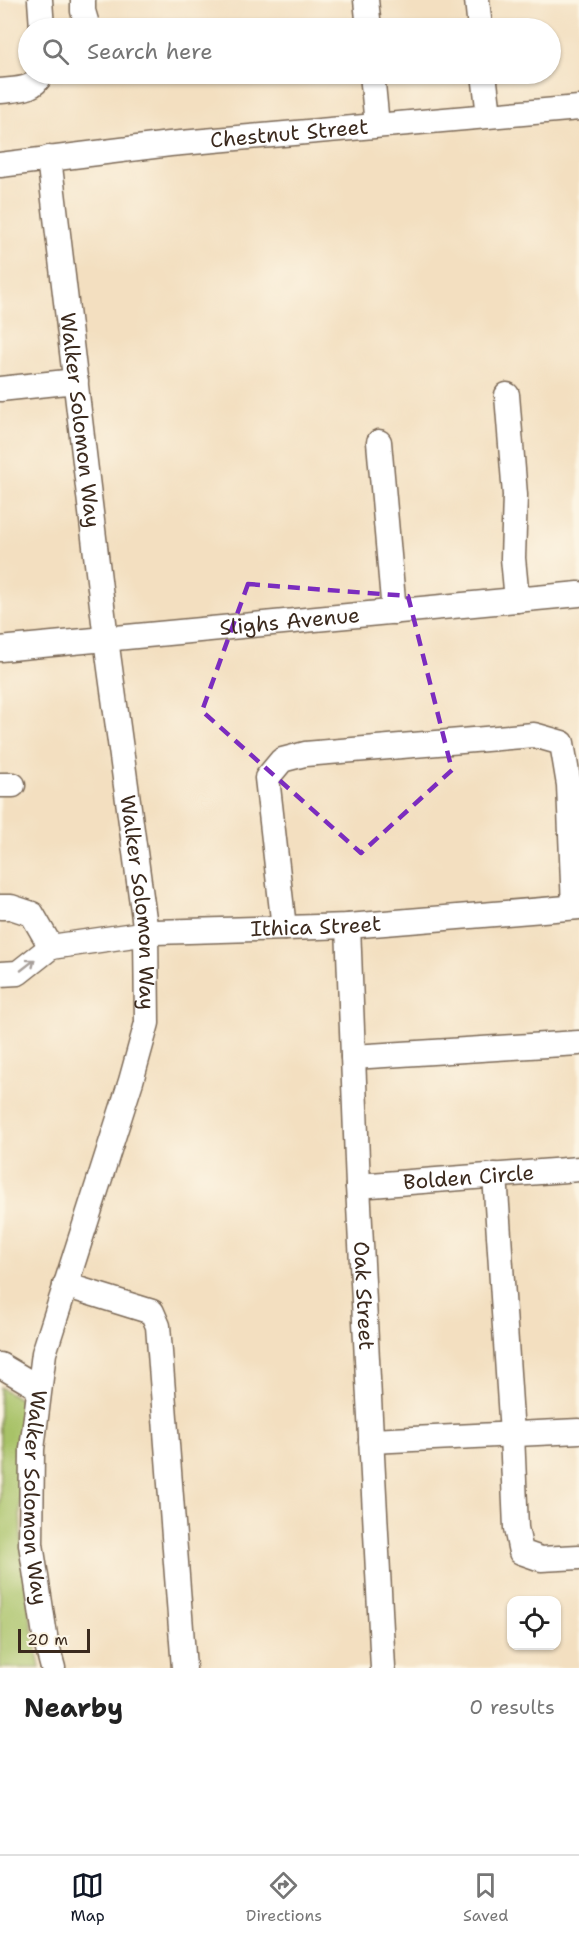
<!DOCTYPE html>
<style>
:root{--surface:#fff;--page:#f2f2f2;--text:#222;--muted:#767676;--line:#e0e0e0;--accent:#111827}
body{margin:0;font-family:"Shantell Sans",sans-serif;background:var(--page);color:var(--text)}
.controls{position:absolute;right:18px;bottom:18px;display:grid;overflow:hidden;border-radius:12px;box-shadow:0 2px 4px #0004}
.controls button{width:54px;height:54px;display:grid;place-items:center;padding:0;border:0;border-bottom:2px solid var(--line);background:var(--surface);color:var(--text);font:30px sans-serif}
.scale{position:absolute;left:18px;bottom:15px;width:72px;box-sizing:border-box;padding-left:6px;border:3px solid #3b2a1e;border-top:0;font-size:16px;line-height:21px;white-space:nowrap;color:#3b2a1e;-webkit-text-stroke:4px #fcf5e5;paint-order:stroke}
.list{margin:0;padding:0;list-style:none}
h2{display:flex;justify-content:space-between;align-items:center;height:78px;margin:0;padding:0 24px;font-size:26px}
h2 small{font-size:20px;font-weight:400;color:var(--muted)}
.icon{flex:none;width:33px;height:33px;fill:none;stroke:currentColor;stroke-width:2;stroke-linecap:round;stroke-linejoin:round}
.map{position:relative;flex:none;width:579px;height:1668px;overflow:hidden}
.search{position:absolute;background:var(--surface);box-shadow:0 2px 4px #0004;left:18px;right:18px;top:18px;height:66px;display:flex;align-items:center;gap:15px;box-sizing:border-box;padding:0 21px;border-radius:33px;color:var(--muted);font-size:22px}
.sheet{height:186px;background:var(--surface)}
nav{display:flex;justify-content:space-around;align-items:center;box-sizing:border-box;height:84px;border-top:2px solid var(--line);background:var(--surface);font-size:16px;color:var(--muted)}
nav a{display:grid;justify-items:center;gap:3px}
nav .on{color:var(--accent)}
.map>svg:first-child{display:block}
</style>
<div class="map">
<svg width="579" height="1668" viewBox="0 0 579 1668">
<rect width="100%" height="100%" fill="#fcf5e5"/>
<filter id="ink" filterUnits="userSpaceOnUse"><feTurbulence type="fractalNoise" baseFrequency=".0167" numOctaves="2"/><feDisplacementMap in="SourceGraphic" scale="12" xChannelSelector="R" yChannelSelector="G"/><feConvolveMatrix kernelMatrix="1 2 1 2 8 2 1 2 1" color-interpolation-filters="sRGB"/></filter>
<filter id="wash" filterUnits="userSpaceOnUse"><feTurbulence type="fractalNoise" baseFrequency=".008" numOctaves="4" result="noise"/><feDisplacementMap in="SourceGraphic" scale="24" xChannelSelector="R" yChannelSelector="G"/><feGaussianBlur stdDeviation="1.35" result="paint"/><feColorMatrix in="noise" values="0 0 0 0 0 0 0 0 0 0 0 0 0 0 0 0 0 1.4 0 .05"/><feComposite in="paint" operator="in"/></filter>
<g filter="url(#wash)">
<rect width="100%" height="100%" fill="#f3dfc0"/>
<path fill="#a8c267" stroke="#727642" stroke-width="1.5" d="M0,1387L24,1402C15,1491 20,1580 40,1668H0Z"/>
</g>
<g filter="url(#ink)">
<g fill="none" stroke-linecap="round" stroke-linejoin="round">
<g stroke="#7b6957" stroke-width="27">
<g id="minor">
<path d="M40,0L42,28"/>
<path d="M83,0V11L88,28"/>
<path d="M366,0L369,28"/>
<path d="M477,0L480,28"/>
<path d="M372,74L377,125"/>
<path d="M484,74L489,115"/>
<path d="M0,91C16,89 34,91 41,74"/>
<path id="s1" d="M49,158L106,639L146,933L147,1023L131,1081L44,1353L32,1449L31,1544L46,1642L53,1668"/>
<path id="s2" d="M0,165L170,144L579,108"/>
<path d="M0,389L76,381"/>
<path d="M507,395L515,495L513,558L517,600"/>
<path d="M379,442L394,612"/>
<path id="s3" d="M0,649L579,594"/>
<path d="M0,785H13"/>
<path d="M0,907H11L32,914L51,947"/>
<path id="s4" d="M348,926L358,1186L383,1668"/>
<path d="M284,928L267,778L282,760L305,754L534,735L562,743L569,785L574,907"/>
<path id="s5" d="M0,974L18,973L51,947L155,932L348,926L579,907"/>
<path d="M353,1057L579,1043"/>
<path d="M495,1175L512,1434L516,1528L521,1552L541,1559L579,1557"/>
<path id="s6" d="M358,1186L579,1169"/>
<path d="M65,1285L152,1312L158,1326L184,1668"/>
<path d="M0,1365L39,1388"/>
<path d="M371,1441L579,1431"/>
</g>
</g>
<use href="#minor" stroke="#fff" stroke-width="24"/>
</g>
<defs><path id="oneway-shaft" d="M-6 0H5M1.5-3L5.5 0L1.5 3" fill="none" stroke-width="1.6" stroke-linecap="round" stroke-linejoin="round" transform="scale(1.5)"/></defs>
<use stroke="#a79f9a" href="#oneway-shaft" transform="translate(28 965) rotate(-38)"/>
</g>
<path fill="none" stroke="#7b2cbf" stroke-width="4.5" stroke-dasharray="12 8" stroke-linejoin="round" d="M248,584L408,596L452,770L361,853L202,711Z"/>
<g text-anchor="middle" stroke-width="4.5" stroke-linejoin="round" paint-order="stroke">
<g font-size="21" fill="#3b2a1e" stroke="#fcf5e5">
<text dy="7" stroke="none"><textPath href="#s2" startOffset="291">Chestnut Street</textPath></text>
<text dy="7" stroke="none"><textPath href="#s1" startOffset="264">Walker Solomon Way</textPath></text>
<text dy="7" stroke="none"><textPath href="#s3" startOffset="291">Slighs Avenue</textPath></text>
<text dy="7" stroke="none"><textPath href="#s1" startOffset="750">Walker Solomon Way</textPath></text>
<text dy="7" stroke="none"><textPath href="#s5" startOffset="326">Ithica Street</textPath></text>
<text dy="7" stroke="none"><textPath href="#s6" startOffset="111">Bolden Circle</textPath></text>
<text dy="7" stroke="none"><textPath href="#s4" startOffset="370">Oak Street</textPath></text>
<text dy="7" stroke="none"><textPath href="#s1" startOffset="1362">Walker Solomon Way</textPath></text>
</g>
</g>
</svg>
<div class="controls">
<button><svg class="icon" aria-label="locate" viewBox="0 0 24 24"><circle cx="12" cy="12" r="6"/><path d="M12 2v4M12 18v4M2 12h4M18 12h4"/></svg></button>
</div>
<div class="scale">20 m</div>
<div class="search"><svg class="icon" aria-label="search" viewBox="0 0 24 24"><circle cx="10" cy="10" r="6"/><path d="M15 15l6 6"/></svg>Search here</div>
</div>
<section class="sheet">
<h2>Nearby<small>0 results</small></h2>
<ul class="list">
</ul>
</section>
<nav>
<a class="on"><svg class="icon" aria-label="map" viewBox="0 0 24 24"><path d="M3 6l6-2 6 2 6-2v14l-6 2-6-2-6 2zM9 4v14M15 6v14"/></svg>Map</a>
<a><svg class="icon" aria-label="directions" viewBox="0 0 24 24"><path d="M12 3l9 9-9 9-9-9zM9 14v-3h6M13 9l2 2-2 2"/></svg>Directions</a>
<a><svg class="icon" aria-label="saved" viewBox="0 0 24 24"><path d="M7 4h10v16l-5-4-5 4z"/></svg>Saved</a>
</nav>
